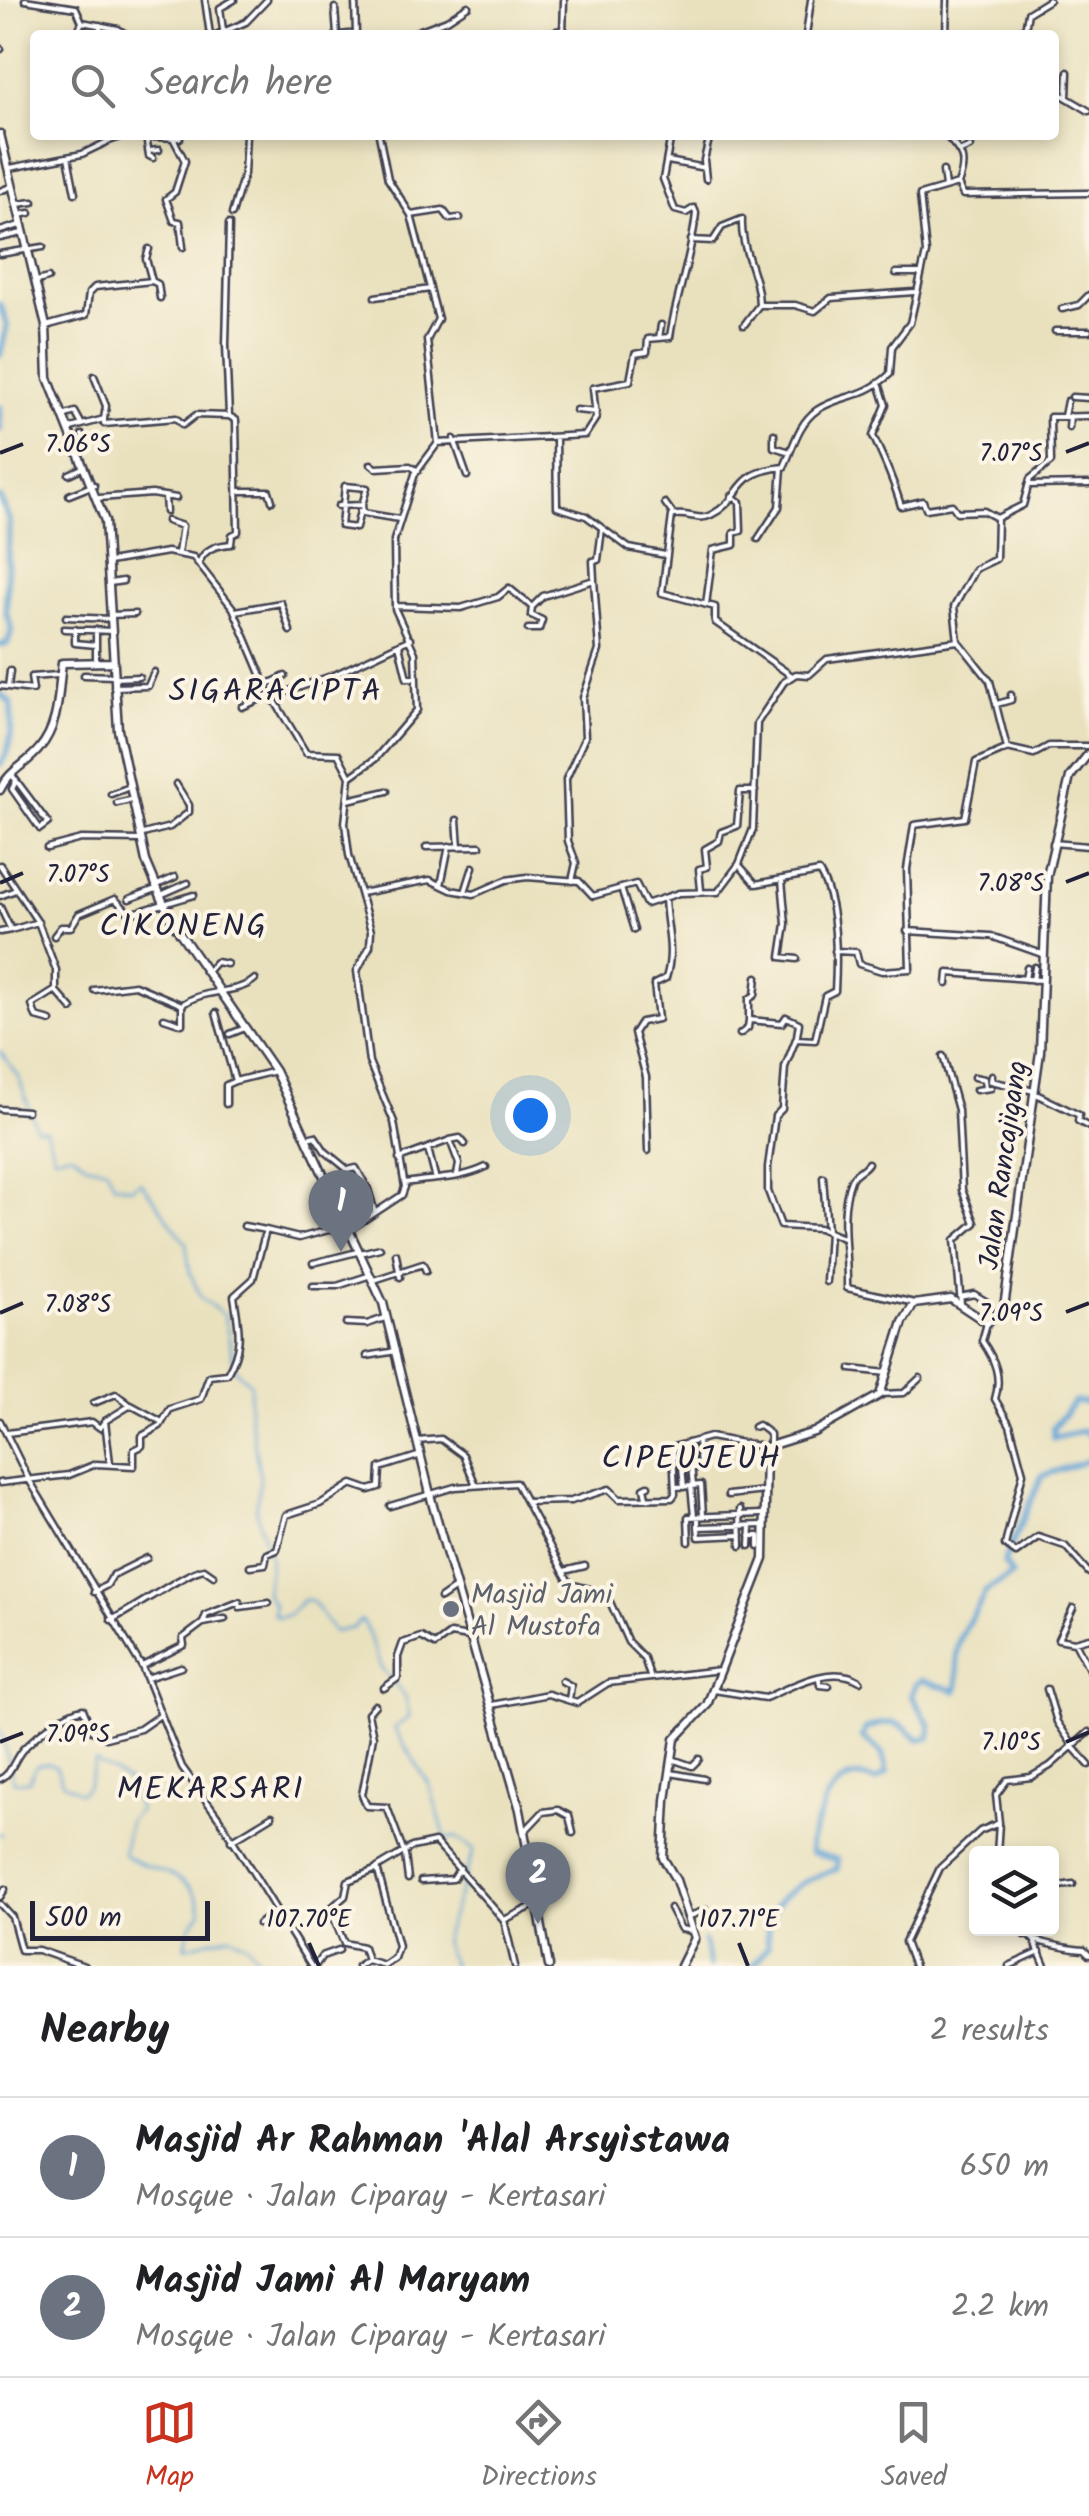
<!DOCTYPE html>
<meta charset="utf-8">
<style>
:root{--surface:#fff;--page:#f2f2f2;--text:#202124;--muted:#757577;--line:#e0e0e0;--accent:#c8321e}
body{margin:0;font-family:Kalam,sans-serif;background:var(--page);color:var(--text)}
.controls{position:absolute;right:30px;bottom:30px;display:grid;overflow:hidden;border-radius:10px;box-shadow:0 5px 15px #0003}
.controls button{width:90px;height:90px;display:grid;place-items:center;padding:0;border:0;border-bottom:2px solid var(--line);background:var(--surface);color:var(--text);font:50px sans-serif}
.scale{position:absolute;left:30px;bottom:25px;width:180px;box-sizing:border-box;padding-left:10px;border:5px solid #22223b;border-top:0;font-size:28px;line-height:35px;white-space:nowrap;color:#22223b;-webkit-text-stroke:8px #fcf5e5;paint-order:stroke}
.you{position:absolute;left:530px;top:1115px;width:35px;height:35px;margin:-25px;border:8px solid #fff;border-radius:50%;background:#1a73e8;box-shadow:0 0 0 15px #1a73e833}
.badge{display:grid;place-items:center;width:65px;height:65px;border-radius:50%;background:var(--accent);color:#fff;font-size:32px;font-weight:700}
.pin{position:absolute;translate:-50% -82px;filter:drop-shadow(0 2px 5px #0008)}
.pin::after{content:'';position:absolute;top:52px;width:35px;height:30px;background:inherit;clip-path:polygon(0 0,100% 0,50% 100%)}
.list{margin:0;padding:0;list-style:none}
h2{display:flex;justify-content:space-between;align-items:center;height:130px;margin:0;padding:0 40px;font-size:42px}
h2 small{font-size:32px;font-weight:400;color:var(--muted)}
.list li{display:grid;grid-template-columns:65px 1fr auto;gap:30px;align-items:center;box-sizing:border-box;height:140px;padding:0 40px;border-top:2px solid var(--line)}
.list b{display:block;font-size:38px;white-space:nowrap}
.list p{margin:0;font-size:32px;white-space:nowrap;color:var(--muted)}
.list em{font-size:32px;font-style:normal;color:var(--muted)}
.icon{flex:none;width:55px;height:55px;fill:none;stroke:currentColor;stroke-width:2;stroke-linecap:round;stroke-linejoin:round}
.map{position:relative;flex:none;width:1089px;height:1966px;overflow:hidden}
.search{position:absolute;background:var(--surface);box-shadow:0 5px 15px #0003;left:30px;right:30px;top:30px;height:110px;display:flex;align-items:center;gap:25px;box-sizing:border-box;padding:0 35px;border-radius:10px;color:var(--muted);font-size:38px}
.sheet{height:410px;background:var(--surface)}
nav{display:flex;justify-content:space-around;align-items:center;box-sizing:border-box;height:140px;border-top:2px solid var(--line);background:var(--surface);font-size:28px;color:var(--muted)}
nav a{display:grid;justify-items:center;gap:5px}
nav .on{color:var(--accent)}
.map>svg:first-child{display:block}
</style>
<div class="map">
<svg width="1089" height="1966" viewBox="0 0 1089 1966">
<rect width="100%" height="100%" fill="#fcf5e5"/>
<filter id="ink" filterUnits="userSpaceOnUse"><feTurbulence type="fractalNoise" baseFrequency=".01" numOctaves="2"/><feDisplacementMap in="SourceGraphic" scale="20" xChannelSelector="R" yChannelSelector="G"/><feConvolveMatrix kernelMatrix="1 2 1 2 8 2 1 2 1" color-interpolation-filters="sRGB"/></filter>
<filter id="wash" filterUnits="userSpaceOnUse"><feTurbulence type="fractalNoise" baseFrequency=".0048" numOctaves="4" result="noise"/><feDisplacementMap in="SourceGraphic" scale="40" xChannelSelector="R" yChannelSelector="G"/><feGaussianBlur stdDeviation="2.25" result="paint"/><feColorMatrix in="noise" values="0 0 0 0 0 0 0 0 0 0 0 0 0 0 0 0 0 1.4 0 .05"/><feComposite in="paint" operator="in"/></filter>
<g filter="url(#wash)">
<rect width="100%" height="100%" fill="#e9e1be"/>
<g fill="none" stroke-linecap="round" stroke-linejoin="round">
<path stroke="#5fa3d4" stroke-width="2.5" d="M0,1051L19,1078L36,1128L46,1130L54,1156L72,1153L86,1164L107,1169L114,1184L131,1188L141,1182L186,1243L190,1273L202,1299L224,1315L235,1369L251,1384L249,1413L260,1477L256,1510L270,1558L266,1593L274,1606L273,1613L277,1617L288,1615L303,1600H311L334,1632L353,1628L361,1620L365,1624L381,1668L405,1697L410,1717L394,1728L430,1786L446,1839L456,1837L474,1850L443,1941L452,1966
M0,1729L14,1782L29,1781L37,1765L48,1763L56,1767L62,1782L80,1793L88,1786L95,1761L128,1781L139,1810L129,1821L123,1854C149,1874 195,1868 201,1912L190,1926L185,1947L230,1935L249,1946L264,1966
M0,1833L2,1835"/>
<path stroke="#5fa3d4" stroke-width="5" d="M704,1941L709,1966"/>
<path stroke="#5fa3d4" stroke-width="6" d="M0,304L7,325L0,355
M0,407V430
M0,498L9,520L6,611L12,630L7,644L0,645
M0,694L11,703C12,725 13,747 0,765
M1089,1403L1074,1402L1053,1428V1438L1083,1431L1089,1436
M753,1966L768,1946C762,1900 798,1881 837,1869L838,1860L811,1852L810,1843C820,1812 834,1762 875,1781L887,1773L882,1753L862,1737L866,1729C890,1719 900,1721 918,1739L930,1738V1725L911,1695L916,1684L922,1680L956,1691C961,1677 955,1665 957,1650C959,1631 978,1612 985,1591L1012,1575L1004,1562L1042,1476L1089,1460"/>
</g>
</g>
<g filter="url(#ink)">
<g fill="none" stroke-linecap="round" stroke-linejoin="round">
<g stroke="#403f4f" stroke-width="9">
<path id="street" d="M25,0L76,8L82,22L118,29L127,35
M205,0L210,35
M355,0L356,35
M335,8L337,35
M100,25V35
M223,30L220,8L234,0
M78,31L82,22
M216,35L246,22L267,0
M341,35L356,33
M407,35L447,20L468,6
M541,35L564,29
M563,35L564,0
M806,35L811,0
M946,35L947,0
M997,35L1025,29
M1024,35L1028,13L1049,0
M0,49H1
M1054,90L1089,111
M1067,98L1068,72
M146,136L149,156L153,158
M173,138L185,161L175,192L166,199L174,221L180,222L183,247
M109,141L123,136L180,138
M148,151L159,150
M961,151L970,147
M68,157L75,193
M668,161L705,168
M10,168L82,154L109,141L110,135
M943,171L945,187
M706,179L704,160L710,135
M958,184L963,195L1089,193
M0,191L10,187
M18,204L33,202
M232,214L244,174L246,135
M19,215L30,213
M411,215L443,210L450,219L460,218
M0,231L20,225
M0,238L22,233
M691,240L713,241L722,227L742,219C740,250 759,275 759,305H795L815,311L831,298L914,292
M149,249L146,259L152,281
M0,254L43,247
M896,273H921
M37,281L48,278
M375,297L430,289
M1062,309L1079,305L1089,295
M744,325L759,305
M46,326L86,315L89,293L95,287L152,281L158,284L160,298
M1055,331H1089
M659,338L661,325
M94,376L106,406L104,419
M880,386L886,405L873,436C884,459 894,482 901,506L923,501L926,509L952,505L957,512L984,511L997,518
M1072,397L1089,398
M576,410L596,412
M63,416L75,412L81,423
M1064,416L1067,401
M1089,416L1050,417L1051,462L1030,479L1023,505L997,518L996,559L975,569L954,607L958,641L990,681L1007,748L1034,754L1049,746H1089
M71,428L104,419V424L176,418L183,425L196,415L229,416
M1069,428L1070,416
M774,434V447L790,452
M454,439L467,476
M556,439L557,507L586,516L629,548L665,555
M75,443L84,440L82,435
M438,443L585,435L596,418L593,388L630,381L635,354L647,352L648,339L670,337C676,295 692,256 696,213L694,208L686,213L675,210L663,179L671,135
M371,464L376,468L410,466L418,471
M69,474L82,468
M1029,485L1089,484
M240,491H269L272,501
M69,495L94,485
M165,496L166,512
M99,498L152,494L176,498
M665,503L673,514
M338,506L362,505L363,513L399,519
M360,511L356,528L341,526L345,486L367,488L362,505
M167,521L182,526L178,553
M758,539L779,507L782,468
M109,562L167,552L193,557L233,608L267,688L306,753L338,754L350,777L345,823L349,855L371,931L370,946L357,971L369,1062L394,1122L405,1187L402,1195L349,1230
M199,563C204,548 218,545 231,544L232,535L238,532L236,420L229,416L226,345L229,224
M594,579L593,561L598,560L602,529
M110,583L123,581
M706,605L713,550L734,545V533L741,531L740,502L732,496
M396,606L461,608L498,597L509,588L532,607L543,596L594,580L599,650L583,698L585,737L566,779L568,841L576,863L572,881
M235,611L281,603L290,631
M111,615L135,614
M66,617L111,619
M64,629L112,631
M75,629V643L96,645
M528,629H539L542,620L531,615L532,607
M96,630V660
M399,645L407,678H415
M84,675L114,676
M792,676L715,622V607L662,593L672,516C685,511 698,522 711,515C745,498 731,472 784,467C793,448 798,423 817,410C841,394 862,400 890,374L892,347L910,323L926,253L920,195L958,184C967,160 963,153 945,135
M114,678L139,677
M266,685L285,676
M0,686L33,690L31,677L58,675
M8,687L10,671
M114,687L148,686L154,672
M275,696L334,675L410,639
M997,704L1011,700V695
M242,707L272,694
M12,775L48,823L40,829L12,789L16,781
M350,777L375,759L417,710L415,653L395,609L394,540L415,474L438,443L427,340L438,319L411,215L388,179L379,135
M111,794L127,788
M348,800L387,791
M117,803L130,800
M457,820L459,847
M143,834L170,827L189,812V805L176,784
M1053,843L1088,846
M426,847L480,846
M47,848L81,839L140,840
M0,865L37,921
M740,866L756,884L819,872C838,902 837,956 835,991L825,996L815,1040L796,1039L785,1067L782,1109L775,1116L768,1167V1191L781,1226L819,1228L843,1238
M782,880L786,924L781,957L797,959
M441,885L449,846
M155,886L175,877
M621,888L634,930
M701,890L699,869L707,867L705,849L719,841L721,832L737,826L740,791H755
M465,892L473,867
M361,893L430,880L451,890L474,894L506,880L527,877L579,881L593,896L636,884L646,904L679,893L718,892L739,864L753,829L757,723L784,682L796,674L809,675L827,659L958,641
M163,894L188,883
M0,896L13,891
M129,899L156,889
M0,907L11,930L38,922L56,970V991L72,1009
M907,931L991,936L1042,954
M0,932L11,930
M54,936L61,927H71L79,914L115,899L130,914L194,895
M835,951L856,952L859,964L882,971L910,969L907,869L914,825L965,818L976,762L1006,749
M207,972L216,962L227,964
M757,977L755,995L749,999V1020L782,1023L786,1017L799,1023L797,1036
M1025,979L1027,968
M1033,980L1035,967
M947,984L948,973L1041,980
M94,990L135,985L182,1005
M182,1005C203,988 238,995 255,979
M216,1013L235,1081L275,1071
M164,1018L182,1024V1005
M51,1021L36,1017L32,1005L56,990
M230,1034L245,1028
M740,1034L748,1028L749,1020
M943,1056L958,1110L962,1190L975,1223L955,1240L961,1304
M992,1075L991,1081L1034,1091
M974,1077L984,1079L985,1089
M976,1090L991,1088
M1034,1093L1079,1115L1078,1121L1089,1127
M226,1104V1085L235,1081
M0,1109L27,1111
M307,1138L315,1136L325,1151L348,1170L356,1168L368,1189L375,1213
M450,1140L460,1138L465,1144
M428,1149L435,1176
M648,1151L646,1077L634,1033L641,1022L658,1019L654,984L666,978C675,950 666,928 665,898
M399,1159L450,1140L459,1164L457,1175
M868,1163C863,1171 855,1171 851,1180C838,1215 848,1252 847,1288L915,1303
M823,1177L827,1231
M405,1183C433,1178 459,1180 486,1167
M244,1226L266,1230
M360,1253L380,1248
M396,1254L400,1277
M313,1263L357,1252
M374,1280L423,1264L426,1271
M826,1282L829,1232
M313,1286H337L371,1275
M960,1297L974,1294L987,1302
M346,1323L367,1324L385,1318
M987,1323L982,1341C995,1360 1002,1377 995,1399L1010,1425L1023,1473L1005,1545L1016,1553L1038,1537L1065,1546L1089,1573
M367,1356L396,1351
M851,1369L887,1373
M881,1394L904,1393L920,1378
M94,1403L116,1394L129,1404
M0,1421L28,1478L142,1667L182,1767L219,1818L311,1966
M754,1427L758,1425L770,1434V1445
M7,1433L92,1422L100,1428L105,1421
M417,1441L441,1439L463,1455L476,1485
M689,1443L693,1486
M680,1447L684,1487
M110,1463L105,1421L131,1405L162,1422
M693,1468H700L698,1440
M0,1483L69,1475L96,1464L134,1466V1450L142,1446V1436L160,1426L170,1409L201,1399L209,1376L227,1374C244,1344 239,1330 234,1296L253,1279L266,1230L299,1238L347,1225
M691,1486L701,1485L703,1515
M676,1487L691,1486L694,1516
M728,1495L765,1491
M646,1497L644,1488L648,1486
M526,1502L571,1501L609,1489L619,1499L672,1498L675,1494L673,1447L710,1437L763,1447
M390,1506L455,1487L516,1483L570,1584L606,1593L628,1642L644,1658L650,1676
M740,1509L741,1546
M698,1517V1527L764,1525
M698,1527L699,1537L741,1535
M750,1536H759V1547
M689,1542L688,1517L762,1514
M750,1546L751,1526
M250,1566L265,1564L267,1554L277,1550L286,1515L320,1504L352,1484L369,1490L379,1487L380,1468L421,1455
M564,1571L585,1566
M94,1592L107,1585L113,1575L147,1558
M441,1598L454,1589
M1073,1608L1058,1639L1074,1642L1089,1638
M111,1620C133,1610 187,1571 204,1569L214,1576
M203,1623L206,1615L239,1602L240,1607L269,1603
M1075,1642L1089,1669
M142,1666L184,1645L183,1638L203,1623L225,1619
M147,1678L181,1667
M819,1679L820,1685L829,1686
M562,1681L571,1686L569,1700
M384,1688L398,1678V1657L403,1643L421,1637L435,1645L450,1634L469,1637
M1047,1689L1057,1722L1072,1744
M714,1690L765,1698C791,1687 831,1663 860,1681
M375,1705L368,1713L373,1737L362,1795L367,1806L387,1807L405,1855L408,1879
M492,1705L548,1694L577,1703L608,1683L720,1670
M1071,1745L1089,1765
M672,1759L692,1766L699,1759
M671,1773L704,1779
M0,1779C12,1774 14,1758 24,1748C38,1734 64,1712 83,1709L92,1731L106,1738L140,1729L160,1715
M525,1831L543,1812L558,1810L569,1816L573,1833
M231,1841L272,1816
M997,1854L999,1823
M421,1881L453,1879L460,1868
M1052,1887L1073,1884
M0,1897L5,1889
M0,1904L12,1917L21,1950H38L84,1966
M670,1908L681,1929L692,1931
M687,1917L706,1910
M504,1920L535,1905
M259,1924L275,1911
M1019,1928L1034,1940L1045,1966
M1025,1935L1038,1928
M1034,1940C1050,1944 1065,1949 1084,1950L1089,1955
M367,1960L363,1947L344,1943L330,1909L345,1896L348,1881L377,1869
M315,1966L322,1956L339,1950
M358,1966L367,1960L384,1965L394,1958L398,1946L377,1868L412,1847L435,1842L504,1920L515,1966
M914,1966L905,1942L940,1868L980,1831L999,1823L996,1795L1007,1780L1031,1777L1050,1766L1089,1732
M1009,1966L1040,1952"/>
</g>
<g stroke="#403f4f" stroke-width="11">
<path id="secondary" d="M0,134L46,326L48,378L105,521L118,730L146,861L171,920L275,1071L383,1303L433,1506L520,1810L549,1966
M0,790C9,770 26,765 39,749C60,725 58,692 62,663L113,662
M681,1966L695,1938L676,1880L663,1858L666,1800L675,1739L707,1705L764,1559L766,1447L814,1432L880,1395L903,1322L914,1304L951,1299L987,1323L1004,1307L1040,1052L1047,876L1070,777L1089,753"/>
</g>
<use href="#street" stroke="#fff" stroke-width="4"/>
<use href="#secondary" stroke="#fff" stroke-width="6"/>
</g>
</g>
<path fill="none" stroke="#22223b" stroke-width="4" d="M1066,452L1089,443M0,453L23,444M1066,882L1089,873M0,883L23,873M1066,1312L1089,1303M0,1313L23,1303M0,1742L23,1733M1066,1742L1089,1732M309,1943L319,1966M739,1943L748,1966"/>
<circle fill="#6b7280" stroke="#fcf5e5" stroke-width="4" cx="451" cy="1609" r="10"/>
<g text-anchor="middle" stroke-width="8" stroke-linejoin="round" paint-order="stroke">
<g font-size="28" fill="#22223b" stroke="#fcf5e5">
<text transform="translate(1002 1165) rotate(-82)" y="10">Jalan Rancajigang</text>
</g>
<g font-size="28" fill="#5b616d" stroke="#fcf5e5" text-anchor="start">
<text x="471" y="1603">Masjid Jami<tspan x="471" dy="32">Al Mustofa</tspan></text>
</g>
<g font-size="32" letter-spacing="2.5" fill="#22223b" stroke="#fcf5e5">
<text x="276" y="701">SIGARACIPTA</text>
<text x="184" y="936">CIKONENG</text>
<text x="692" y="1468">CIPEUJEUH</text>
<text x="211" y="1799">MEKARSARI</text>
</g>
</g>
<g font-size="25" text-anchor="middle" fill="#22223b" stroke="#fcf5e5" stroke-width="8" stroke-linejoin="round" paint-order="stroke">
<text x="78" y="452">7.06°S</text>
<text x="1011" y="461">7.07°S</text>
<text x="78" y="882">7.07°S</text>
<text x="1011" y="891">7.08°S</text>
<text x="78" y="1312">7.08°S</text>
<text x="1011" y="1321">7.09°S</text>
<text x="78" y="1742">7.09°S</text>
<text x="1011" y="1750">7.10°S</text>
<text x="309" y="1927">107.70°E</text>
<text x="739" y="1927">107.71°E</text>
</g>
</svg>
<div class="controls">
<button><svg class="icon" aria-label="layers" viewBox="0 0 24 24"><path d="M12 4l9 5-9 5-9-5zM3 14l9 5 9-5"/></svg></button>
</div>
<div class="scale">500 m</div>
<div class="you"></div>
<div class="pin badge" style="left:341px;top:1252px;background:#6b7280">1</div>
<div class="pin badge" style="left:538px;top:1924px;background:#6b7280">2</div>
<div class="search"><svg class="icon" aria-label="search" viewBox="0 0 24 24"><circle cx="10" cy="10" r="6"/><path d="M15 15l6 6"/></svg>Search here</div>
</div>
<section class="sheet">
<h2>Nearby<small>2 results</small></h2>
<ul class="list">
<li><span class="badge" style="background:#6b7280">1</span><div><b>Masjid Ar Rahman 'Alal Arsyistawa</b><p>Mosque · Jalan Ciparay - Kertasari</p></div><em>650 m</em></li>
<li><span class="badge" style="background:#6b7280">2</span><div><b>Masjid Jami Al Maryam</b><p>Mosque · Jalan Ciparay - Kertasari</p></div><em>2.2 km</em></li>
</ul>
</section>
<nav>
<a class="on"><svg class="icon" aria-label="map" viewBox="0 0 24 24"><path d="M3 6l6-2 6 2 6-2v14l-6 2-6-2-6 2zM9 4v14M15 6v14"/></svg>Map</a>
<a><svg class="icon" aria-label="directions" viewBox="0 0 24 24"><path d="M12 3l9 9-9 9-9-9zM9 14v-3h6M13 9l2 2-2 2"/></svg>Directions</a>
<a><svg class="icon" aria-label="saved" viewBox="0 0 24 24"><path d="M7 4h10v16l-5-4-5 4z"/></svg>Saved</a>
</nav>
